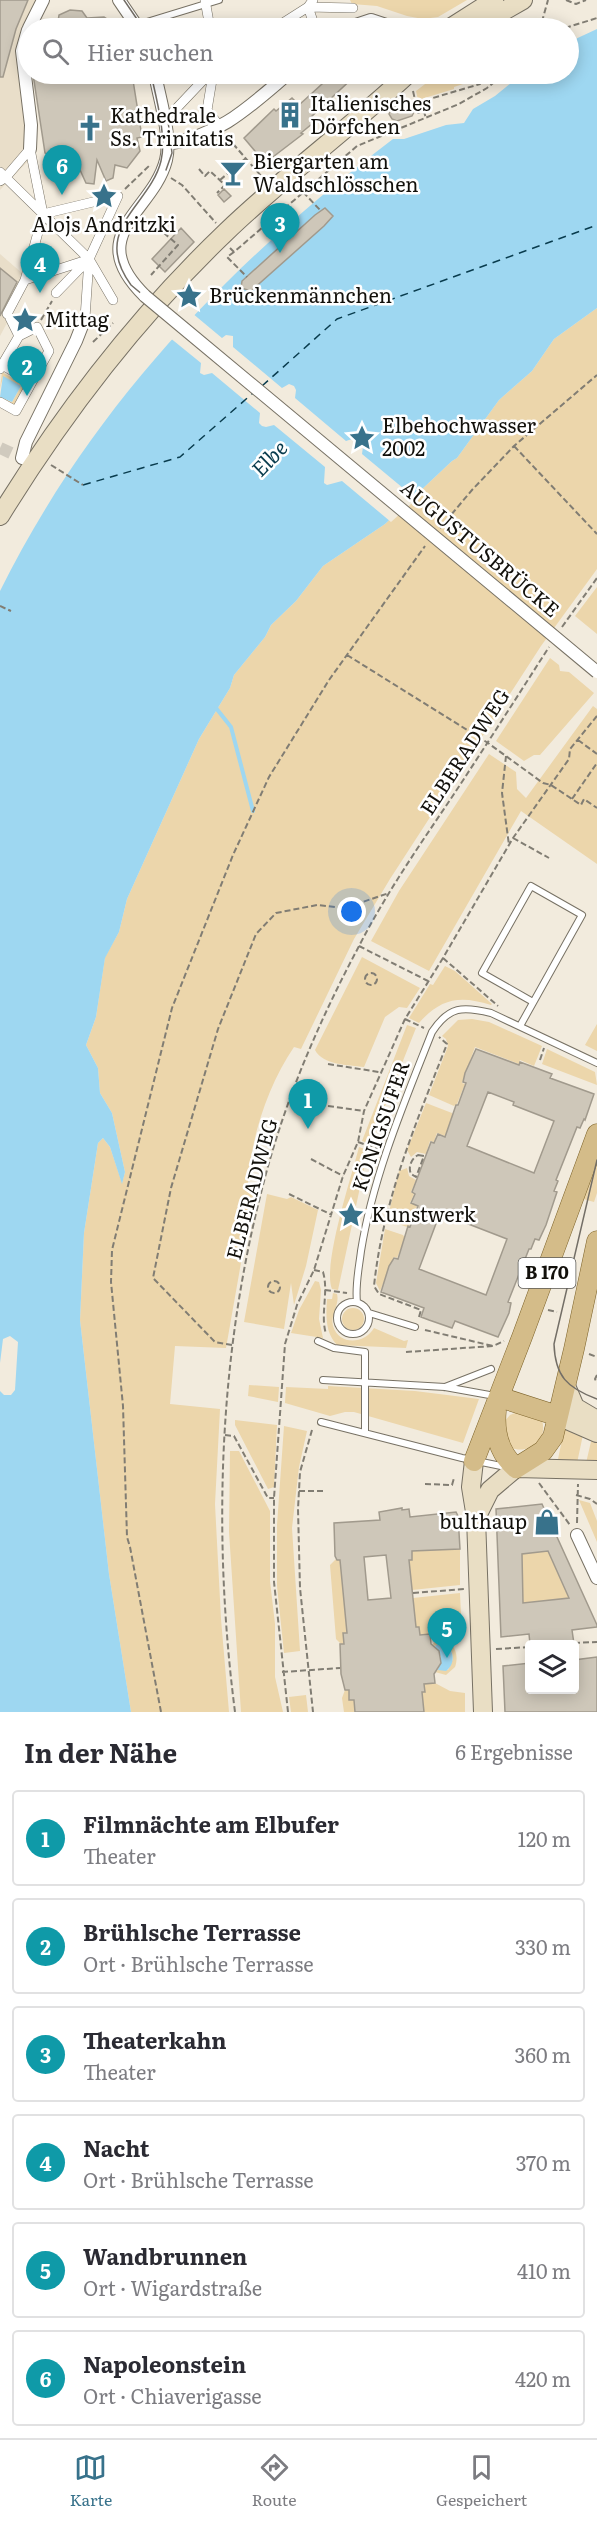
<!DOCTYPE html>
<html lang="de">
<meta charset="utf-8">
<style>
:root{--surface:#fff;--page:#f2f2f3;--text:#2b2b33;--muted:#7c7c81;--line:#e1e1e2;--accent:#38728b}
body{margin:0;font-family:Literata,serif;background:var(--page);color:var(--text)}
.controls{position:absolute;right:18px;bottom:18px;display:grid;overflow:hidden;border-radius:6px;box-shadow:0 3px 15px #0003}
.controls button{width:54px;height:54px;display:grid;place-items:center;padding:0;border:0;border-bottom:2px solid var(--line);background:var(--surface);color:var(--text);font:30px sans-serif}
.you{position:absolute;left:352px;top:912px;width:21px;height:21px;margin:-15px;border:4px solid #fff;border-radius:50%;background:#1a73e8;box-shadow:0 0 0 9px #1a73e833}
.badge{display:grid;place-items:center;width:39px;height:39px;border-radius:50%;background:var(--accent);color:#fff;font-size:20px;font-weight:700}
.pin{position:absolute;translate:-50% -50px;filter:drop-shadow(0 2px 3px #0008)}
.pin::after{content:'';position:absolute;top:32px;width:21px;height:18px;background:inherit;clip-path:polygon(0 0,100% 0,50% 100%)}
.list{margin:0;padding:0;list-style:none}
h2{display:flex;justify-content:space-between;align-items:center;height:78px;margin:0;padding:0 24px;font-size:26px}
h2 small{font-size:20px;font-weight:400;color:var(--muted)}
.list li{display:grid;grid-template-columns:39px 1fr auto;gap:18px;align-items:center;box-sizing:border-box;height:96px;margin:0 12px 12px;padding:0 12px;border:2px solid var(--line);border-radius:6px}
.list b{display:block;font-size:22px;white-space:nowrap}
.list p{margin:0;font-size:20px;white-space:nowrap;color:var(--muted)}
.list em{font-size:20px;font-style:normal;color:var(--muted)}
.icon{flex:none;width:33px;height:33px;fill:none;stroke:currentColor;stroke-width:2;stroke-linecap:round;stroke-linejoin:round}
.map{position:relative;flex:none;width:597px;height:1712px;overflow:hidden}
.search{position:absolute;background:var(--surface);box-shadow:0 3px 15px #0003;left:18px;right:18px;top:18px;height:66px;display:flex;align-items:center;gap:15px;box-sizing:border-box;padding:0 21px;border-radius:33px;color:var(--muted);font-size:22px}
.sheet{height:726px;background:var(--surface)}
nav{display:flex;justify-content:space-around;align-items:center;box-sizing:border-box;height:84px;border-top:2px solid var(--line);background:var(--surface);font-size:16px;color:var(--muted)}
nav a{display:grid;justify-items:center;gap:3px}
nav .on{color:var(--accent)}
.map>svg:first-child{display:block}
</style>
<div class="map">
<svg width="597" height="1712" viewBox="0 0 597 1712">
<rect width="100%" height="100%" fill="#f2ebdd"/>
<path fill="#e9dec9" d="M0,0H49L26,46L35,154L0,190Z
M0,254L30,280L0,336Z"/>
<path fill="#ecd6ab" d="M350,0H467L438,17L423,19L407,16L377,6L352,4Z
M438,74H464L466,83L454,87V89L418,100L416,91Z
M597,308V569L541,646L390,879L354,939L301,1049L294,1047C268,1085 251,1137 248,1183L254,1189L226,1348L175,1346L170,1404L220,1409L215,1504L221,1619L229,1712H131L109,1574L80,1320L84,1233L98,1143L103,1138L110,1147L122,1183L125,1172L112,1113L100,1093L98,1068L86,1045L96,1017L105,957L119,932L127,899L199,739L230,688L234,675L265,637L271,625L296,601L323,566L385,524L452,461L457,458L499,400L532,371L554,339Z
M2,372L24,385L17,402L13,405L0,400V397L12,402L21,386L3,377L0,389Z
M597,587V634L575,616Z
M550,658L559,665L560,671L569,672L594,693L540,755H534L524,761L496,741Z
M593,706L597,709V864L521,811L429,971L371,941L399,891L489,754L516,772L517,789L526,798Z
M362,957L420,988L407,1008L399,1007L385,1017L364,1067C348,1065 323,1065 315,1050Z
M445,966L455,971L492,1004L491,1005C460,995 441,998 419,1023L409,1018L430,984L433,985Z
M472,1019L489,1022L542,1046L534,1066L520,1060L519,1064L475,1047L462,1083L465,1084L457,1104L454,1106L429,1095L448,1046L446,1039L442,1036L458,1020Z
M597,1024V1051L585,1045Z
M407,1025L416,1028L370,1144L362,1141Z
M547,1049L595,1072L597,1085L542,1064Z
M426,1103L452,1113L453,1116L445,1136L437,1133L434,1142L430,1141L426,1154L417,1152L411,1157L407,1150Z
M359,1147L368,1150L338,1290L332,1289C322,1266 352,1175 359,1147Z
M597,1150V1193L594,1202L583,1199Z
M407,1168L409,1176L416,1180L411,1192L414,1194L410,1203L417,1206L410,1226L407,1227L387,1220L399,1171Z
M267,1194L287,1199L291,1197L318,1210L306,1266L294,1305L291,1283L284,1329L244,1322Z
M385,1229L403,1235L405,1238L397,1258L394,1257L380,1291L376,1283Z
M315,1281L319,1282L321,1290L319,1319L323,1338L291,1333L299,1310Z
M333,1293L337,1294C340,1305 330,1314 333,1326C339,1346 365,1344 374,1328L404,1341L408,1340L406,1348L337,1345C325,1333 326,1315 327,1299H332Z
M342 1319a11 11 0 1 1 22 0a11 11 0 1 1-22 0Z
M249,1385L279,1387L278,1402L248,1396Z
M328,1386L415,1391L479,1399L463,1443L354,1412H345L330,1416L285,1403L286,1387L328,1389Z
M520,1411L542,1420C548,1441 530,1454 511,1448L503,1423L510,1415Z
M235,1420L277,1425L274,1487L268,1489L235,1425Z
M565,1425L584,1430L577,1463L557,1464Z
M284,1426L307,1431L299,1467L292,1528L300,1651L284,1653L277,1586V1525Z
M593,1433L597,1435V1464L586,1463Z
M230,1451H239L270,1511V1581L275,1624V1677L283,1712H241L229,1532Z
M579,1500L590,1503L597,1521V1542Z
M460,1549V1585L412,1590L409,1560H412V1551Z
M548,1551L569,1598L523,1603L522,1554Z
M336,1559L340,1560L347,1633H343L344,1644H341L336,1639L330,1565Z
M460,1593L461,1615C446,1617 440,1622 431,1634L420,1635L419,1627H416L413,1598Z
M436,1640C453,1638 460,1653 455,1667L446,1675L435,1672L438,1670H448L453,1659L452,1652L438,1644L435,1646L432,1645Z
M435,1683L450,1691L465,1693V1712H424L422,1692H425L424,1684Z
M345,1690H349V1700H354L355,1712H344L342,1698Z
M306,1695L308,1712H291L289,1697Z"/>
<path fill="#9ed7f1" d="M597,29V308L554,339L532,371L499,400L457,458L452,461L385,524L323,566L296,601L271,625L265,637L234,675L230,688L199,739L127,899L119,932L105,958L96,1017L86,1045L98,1068L100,1093L112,1113L125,1172L122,1184L110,1147L103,1138L98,1143L84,1233L80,1320L109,1574L131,1712H0V1391L4,1395H11L15,1390L18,1342L10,1336L3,1339L0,1363V591C92,406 230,263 393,139H404L446,125L464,123L473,109L495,96L522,74H568L569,42Z
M3,376L21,386L12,402L0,397Z
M438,1644L448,1646C455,1654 454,1665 446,1671L438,1670L441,1657L435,1646Z"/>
<path fill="#f2ebdd" d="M192,313L222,338L226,335L233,336V347L282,388L289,384L294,386L296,390L295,398L346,441L361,436L364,439L362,454L415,498L421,495L391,522L342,481L327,485L324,483L325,467L274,425L266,427L262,426L259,423L260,413L212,373L204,375L200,373L201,363L169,337Z"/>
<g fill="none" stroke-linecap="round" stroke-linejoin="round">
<path stroke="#9ed7f1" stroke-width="4" d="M216,708L231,727L253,811"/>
<path stroke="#093c4e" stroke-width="1.5" stroke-dasharray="8 6" stroke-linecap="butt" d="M262,386L337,319L597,225
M83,485L180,457L253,393"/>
</g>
<path fill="#cec7b9" stroke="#a19a8d" stroke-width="1.5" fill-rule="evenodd" d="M0,0H28L16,29L3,77H0Z
M70,10L82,11L87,18L104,17L121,28H57L59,15Z
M33,74H132L142,137L137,138L140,151L127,168L115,165L113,178L106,181L97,160L94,184L86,183L80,170L70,178L52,166L50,155L45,153Z
M333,74H357L310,118L313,123L301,133L303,134L265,163L244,138L274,109L276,111L292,98L299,105Z
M403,102L413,105L415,110L412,116L397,121L392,119L389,114L392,108Z
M224,189L231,196L224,202L218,195Z
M325,208L333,216L324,226L251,291L241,288L242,281L315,215Z
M181,228L194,242L165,272L152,259Z
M0,268L17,282L0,316Z
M476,1049L519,1065L520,1062L552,1074L550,1078L594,1094L585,1120L584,1119L580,1128L577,1127L556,1180L558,1181L554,1191L557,1192L546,1225L539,1240L535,1239L531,1249H529L508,1302L511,1303L509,1313L498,1337L455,1321L452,1328L429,1320L421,1317L424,1308L381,1292L389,1266L394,1258L398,1259L408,1226L410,1227L418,1206L411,1203L415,1194L412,1192L431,1142L434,1143L438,1134L445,1137L456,1105H458L466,1083L463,1082L465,1073ZM488,1092L514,1102L513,1105L554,1121L534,1173L467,1146ZM440,1213L507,1239L486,1295L419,1269Z
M542,1504L597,1625V1627L572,1630L574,1644H530L529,1634L501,1637L496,1509ZM548,1551L569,1598L523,1603L522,1554Z
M402,1508V1510L409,1509L410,1517L456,1512L458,1516L460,1549L412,1551V1560H409L416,1627H419L420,1635L430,1634L431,1644L439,1651L441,1663L434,1674L435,1683L424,1684L425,1692H422L424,1712H355L354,1700H349V1690H345L341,1674L340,1644H344L343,1633H347L340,1560H337L335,1556L334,1523L380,1520L379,1512ZM386,1555L391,1598L368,1600L364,1557Z
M597,1657V1712H505L503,1666L530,1663V1689H574V1660Z"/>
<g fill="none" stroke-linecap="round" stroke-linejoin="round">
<path stroke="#d0cabe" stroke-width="12" stroke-dasharray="12 6" stroke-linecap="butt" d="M0,448L13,454"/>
<g stroke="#777164" stroke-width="8">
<path id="service" d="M137,25L219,0
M520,1026L582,915L531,886L482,973L533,1002
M337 1318a16 16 0 1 1 32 0a16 16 0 1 1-32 0Z
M357,1302C355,1285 359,1268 361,1251C373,1176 404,1103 432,1032C449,1006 463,1006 491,1013L597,1063
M369,1313L415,1327
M318,1341L334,1348L365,1352V1433
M323,1380L445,1387L495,1396
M445,1387L491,1369
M321,1422L462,1458L506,1467"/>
</g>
<g stroke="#777164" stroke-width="10">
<path id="pedestrian" d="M205,0L210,28
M308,7L353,8
M308,7L315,27
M275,28L308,7L313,0
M213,74L207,110L220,127
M173,112L209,74
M0,172L89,259L113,300
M0,181L6,177L30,149
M43,214L118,196
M25,280L43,214L30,149
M56,293L89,259L118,196
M7,314L25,280L87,260
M10,318L19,336
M85,318L89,259
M0,369L2,365L32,382
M0,402L16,411L49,351L37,327L19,336L2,365"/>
</g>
<g stroke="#777164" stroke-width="14">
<path id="minor" d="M119,0L138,28
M29,28L43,0
M347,28L371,20L395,28
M28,30L22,51L31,125L30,149
M167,144C220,136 249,107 288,74
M145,296C82,234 153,212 166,160C172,137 159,97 155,74
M22,458L26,442L76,341L85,318
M577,1535L597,1578"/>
</g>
<g stroke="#777164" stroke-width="20">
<path id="secondary" d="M450,28L494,0
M474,28L523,0
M0,516C64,412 138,316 226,232C284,176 349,129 408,74
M566,1386L575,1407L597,1420
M558,1416L597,1433
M474,1461L471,1487L476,1518L483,1712
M476,1518L490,1490L516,1468L597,1470"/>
</g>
<g stroke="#7d632a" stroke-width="21">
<path id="primary" d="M499,1397L558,1416
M496,1411C494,1433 499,1453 516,1468L543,1451L553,1437L574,1349L597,1241
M474,1461L522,1337L597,1134"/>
</g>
<path stroke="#817d73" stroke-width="2" stroke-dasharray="6 3" stroke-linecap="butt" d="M566,0L576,4L586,0
M536,28L541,25L548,0
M565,28L597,18
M413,91L418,113L424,112L426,118
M416,103L480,84L476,74
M400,106L415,101
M227,137L263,178
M199,169L205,176L210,171L225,185L217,193
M171,178L182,185L216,223
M220,180L246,158
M125,189L150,165L151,166
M303,192L321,211
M150,221L178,245L151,275
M269,221L286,240
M230,248L234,252L357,146L459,104L487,88L504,74
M234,252L227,257L247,277
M41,320L52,301
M93,342L113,323
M514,446L597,534
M51,465L83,485
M440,528L472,490L514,446L597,375
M0,606L11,611
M562,627L597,578
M347,655L488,743L543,783L551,785L581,805L584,799L597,808
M578,740L597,754
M506,756L502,793L509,845
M572,799L597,763
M513,838L549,858
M359,946L428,981
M443,958L498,1006
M365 979a6 6 0 1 1 12 0a6 6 0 1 1-12 0Z
M405,1019L424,1028
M540,1060L544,1048
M328,1064L379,1072
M328,1106L364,1111
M358,1142L378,1149
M418,1155L424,1156L416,1177L411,1174C408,1167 411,1159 418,1155Z
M311,1159L343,1176
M289,1194L332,1215
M314,1270L323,1272C329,1292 320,1314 326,1334
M268 1287a6 6 0 1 1 12 0a6 6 0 1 1-12 0Z
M325,1290L347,1293
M548,1310L557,1312
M419,1317L421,1310L379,1294L374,1286C383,1200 416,1123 447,1044L439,1037
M425,1330L493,1346
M232,1345L215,1342L153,1278L171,1188L218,1029L256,934L276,913L317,905L345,908L389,893
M406,1352L493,1346L504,1341
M589,1354L597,1357
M597,1375L595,1379L597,1383
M312,1430L300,1472L298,1509L300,1588L313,1712
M225,1435L234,1436L268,1498H274
M539,1483L570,1525
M425,1484L452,1485L454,1478
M299,1491H325
M576,1495L590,1499L597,1504
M577,1523L578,1484
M413,1593L464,1589
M574,1643L597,1642
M496,1649L530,1647
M282,1672L340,1668
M161,1712L130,1547L127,1537L123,1406L111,1282L112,1250L172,1008L233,855L269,777L329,680L425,546
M235,1712C213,1541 218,1361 261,1193C282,1107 317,1025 358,948C385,895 419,846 452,797C485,747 517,697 549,647
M288,1712L274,1582V1498L285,1344L297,1305L314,1270L343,1176L358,1142L364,1111L405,1019L443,958L513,838L569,759L570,749L597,716"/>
<use href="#service" stroke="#fff" stroke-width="6"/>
<use href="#pedestrian" stroke="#fff" stroke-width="9"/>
<use href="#minor" stroke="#fff" stroke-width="12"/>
<use href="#secondary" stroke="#e9dec4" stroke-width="18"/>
<use href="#primary" stroke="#d4bc89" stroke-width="20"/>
<path stroke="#736e66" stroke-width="1.5" d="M124,0L143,28
M151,74C156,97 167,137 161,161C150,206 90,229 131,285L597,675
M166,170L172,153L168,121
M597,1160L554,1344C555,1376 567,1388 597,1399"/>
<g stroke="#777164" stroke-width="14" stroke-linecap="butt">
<path id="minor-bridge" d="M145,296L597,672"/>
</g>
<use href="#minor-bridge" stroke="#fff" stroke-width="12"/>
</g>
<defs>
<g id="building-bare" transform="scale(2.07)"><path d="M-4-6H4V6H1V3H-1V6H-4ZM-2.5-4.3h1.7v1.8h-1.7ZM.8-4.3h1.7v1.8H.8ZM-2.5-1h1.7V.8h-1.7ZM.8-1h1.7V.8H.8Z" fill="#38728b" stroke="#fff" stroke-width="2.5" paint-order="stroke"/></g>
<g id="church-bare" transform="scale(2.07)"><path d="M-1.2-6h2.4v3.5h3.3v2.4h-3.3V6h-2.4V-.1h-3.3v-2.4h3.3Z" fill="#38728b" stroke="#fff" stroke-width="2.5" paint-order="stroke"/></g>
<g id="bar-bare" transform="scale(2.07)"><path d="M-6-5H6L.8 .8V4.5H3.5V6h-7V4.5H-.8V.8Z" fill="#38728b" stroke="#fff" stroke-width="2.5" paint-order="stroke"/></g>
<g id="sight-bare" transform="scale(2.07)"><path d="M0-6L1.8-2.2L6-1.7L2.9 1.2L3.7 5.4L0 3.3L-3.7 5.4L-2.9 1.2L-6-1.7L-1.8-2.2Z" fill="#38728b" stroke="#fff" stroke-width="2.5" paint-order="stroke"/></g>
<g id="shop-bare" transform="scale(2.07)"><path d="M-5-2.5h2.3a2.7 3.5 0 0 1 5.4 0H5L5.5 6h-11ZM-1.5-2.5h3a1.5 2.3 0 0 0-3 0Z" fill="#38728b" stroke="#fff" stroke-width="2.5" paint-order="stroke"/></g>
</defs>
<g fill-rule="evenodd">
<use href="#building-bare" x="290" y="115"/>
<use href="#church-bare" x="90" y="128"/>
<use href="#bar-bare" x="233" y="173"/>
<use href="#sight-bare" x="104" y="196"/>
<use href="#sight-bare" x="189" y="296"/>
<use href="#sight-bare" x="25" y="320"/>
<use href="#sight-bare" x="362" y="438"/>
<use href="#sight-bare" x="351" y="1215"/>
<use href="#shop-bare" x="547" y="1522"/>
</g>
<g text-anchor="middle" stroke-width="5" stroke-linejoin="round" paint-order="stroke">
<rect fill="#fff" stroke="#595854" stroke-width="1.5" x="518.5" y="1258" width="57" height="30" rx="4.5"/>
<g font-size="18" font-weight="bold" fill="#12100b">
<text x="547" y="1279">B 170</text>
</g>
<g font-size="20" fill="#12100b" stroke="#fff" text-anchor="start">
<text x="310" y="111">Italienisches<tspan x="310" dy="23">Dörfchen</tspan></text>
<text x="110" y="123">Kathedrale<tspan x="110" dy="23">Ss. Trinitatis</tspan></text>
<text x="253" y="169">Biergarten am<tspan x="253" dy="23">Waldschlösschen</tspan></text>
<text x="104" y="232" text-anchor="middle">Alojs Andritzki</text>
<text x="209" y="303">Brückenmännchen</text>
<text x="45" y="327">Mittag</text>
<text x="382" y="433">Elbehochwasser<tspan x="382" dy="23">2002</tspan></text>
<text x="371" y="1222">Kunstwerk</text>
<text x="527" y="1529" text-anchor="end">bulthaup</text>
</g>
<g font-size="20" fill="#12100b" stroke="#fff">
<text transform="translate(480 549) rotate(40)" y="7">AUGUSTUSBRÜCKE</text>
<text transform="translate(465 752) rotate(-57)" y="7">ELBERADWEG</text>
<text transform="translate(381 1126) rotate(-71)" y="7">KÖNIGSUFER</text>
<text transform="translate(252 1189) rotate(-75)" y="7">ELBERADWEG</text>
</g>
<g font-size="21" font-style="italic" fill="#093c4e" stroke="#fff">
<text transform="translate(270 459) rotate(-46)" y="7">Elbe</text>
</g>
</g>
</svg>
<div class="controls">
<button><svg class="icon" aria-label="layers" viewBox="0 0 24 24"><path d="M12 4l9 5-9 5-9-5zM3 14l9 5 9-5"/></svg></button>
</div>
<div class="you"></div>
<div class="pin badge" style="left:308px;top:1129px;background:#0f9aa8">1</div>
<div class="pin badge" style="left:27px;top:396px;background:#0f9aa8">2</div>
<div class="pin badge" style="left:280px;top:253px;background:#0f9aa8">3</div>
<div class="pin badge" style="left:40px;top:293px;background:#0f9aa8">4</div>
<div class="pin badge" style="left:447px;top:1658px;background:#0f9aa8">5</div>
<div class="pin badge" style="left:62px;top:195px;background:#0f9aa8">6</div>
<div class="search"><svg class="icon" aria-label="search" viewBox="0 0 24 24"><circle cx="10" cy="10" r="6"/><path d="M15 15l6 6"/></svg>Hier suchen</div>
</div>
<section class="sheet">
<h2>In der Nähe<small>6 Ergebnisse</small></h2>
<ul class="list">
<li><span class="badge" style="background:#0f9aa8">1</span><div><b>Filmnächte am Elbufer</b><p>Theater</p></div><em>120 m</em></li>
<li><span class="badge" style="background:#0f9aa8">2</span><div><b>Brühlsche Terrasse</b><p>Ort · Brühlsche Terrasse</p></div><em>330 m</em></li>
<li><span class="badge" style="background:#0f9aa8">3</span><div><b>Theaterkahn</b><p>Theater</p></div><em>360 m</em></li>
<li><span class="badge" style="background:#0f9aa8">4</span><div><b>Nacht</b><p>Ort · Brühlsche Terrasse</p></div><em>370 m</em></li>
<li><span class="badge" style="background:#0f9aa8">5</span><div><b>Wandbrunnen</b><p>Ort · Wigardstraße</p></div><em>410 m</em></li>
<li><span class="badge" style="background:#0f9aa8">6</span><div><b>Napoleonstein</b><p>Ort · Chiaverigasse</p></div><em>420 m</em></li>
</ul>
</section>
<nav>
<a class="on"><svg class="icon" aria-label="map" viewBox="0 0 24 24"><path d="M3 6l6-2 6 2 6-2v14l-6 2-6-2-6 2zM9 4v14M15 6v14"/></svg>Karte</a>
<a><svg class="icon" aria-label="directions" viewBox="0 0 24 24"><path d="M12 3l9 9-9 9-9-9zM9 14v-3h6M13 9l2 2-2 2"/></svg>Route</a>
<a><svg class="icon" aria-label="saved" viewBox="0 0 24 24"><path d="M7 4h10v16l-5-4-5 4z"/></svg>Gespeichert</a>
</nav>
